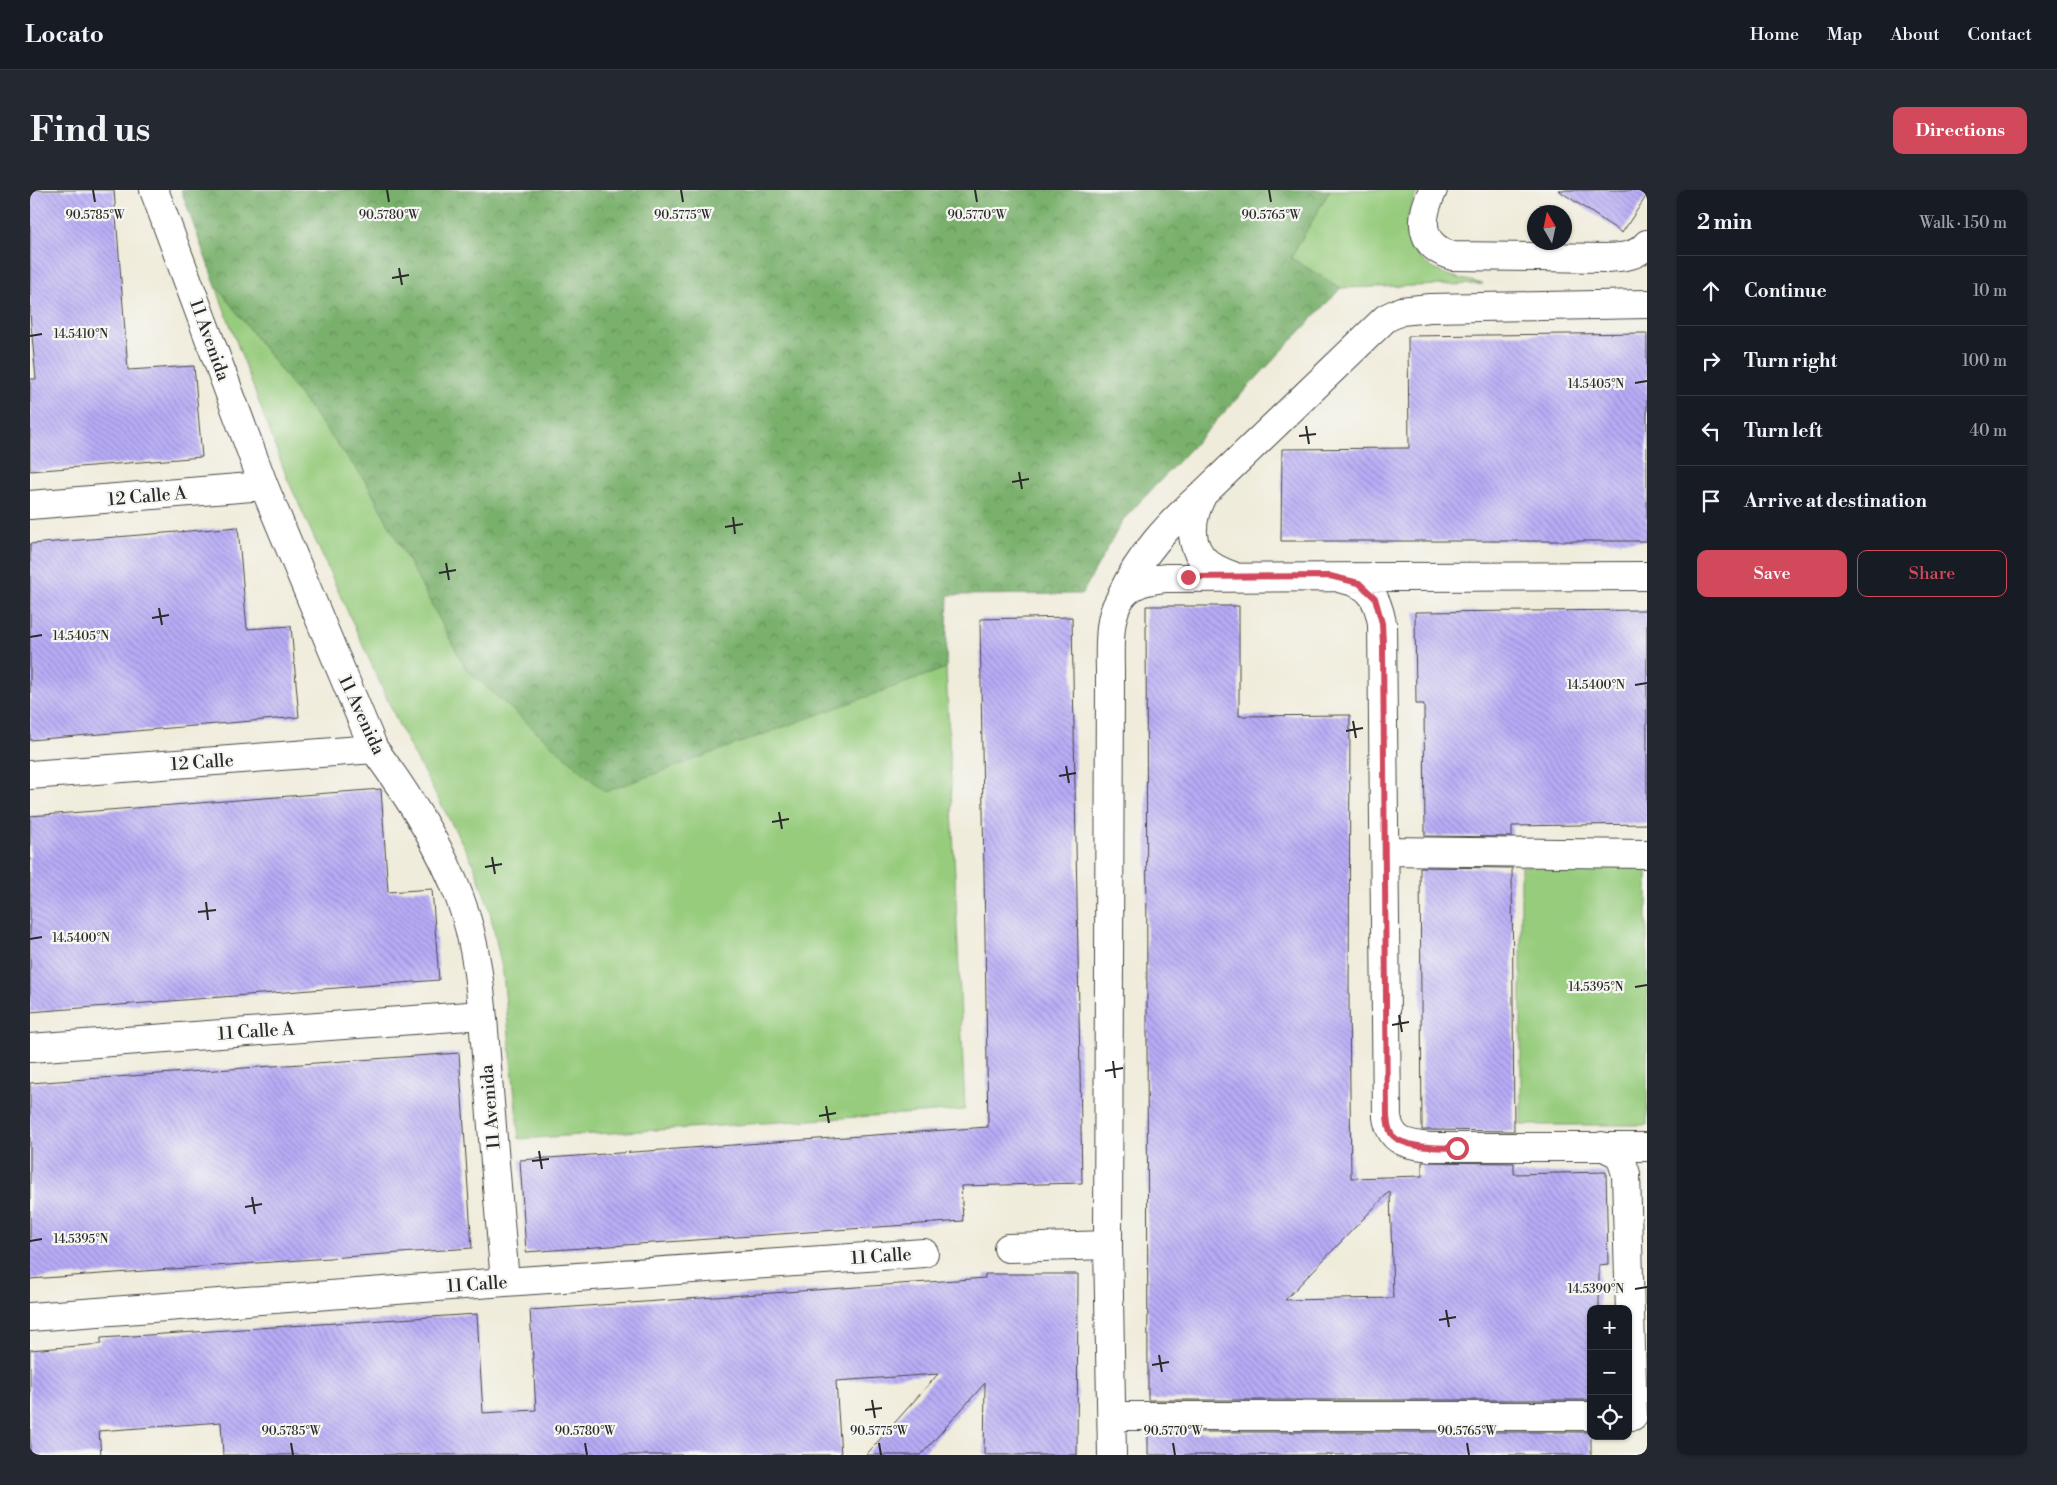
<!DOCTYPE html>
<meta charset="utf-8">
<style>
:root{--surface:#171b24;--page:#242831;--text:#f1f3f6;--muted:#9ea1a6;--line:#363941;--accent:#d1495b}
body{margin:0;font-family:"Libre Bodoni",serif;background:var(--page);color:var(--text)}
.controls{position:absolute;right:15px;bottom:15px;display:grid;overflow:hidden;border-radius:10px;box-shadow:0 1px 4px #0004}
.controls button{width:45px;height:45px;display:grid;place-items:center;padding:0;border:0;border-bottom:1px solid var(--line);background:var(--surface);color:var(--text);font:25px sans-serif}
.compass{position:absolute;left:1497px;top:15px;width:45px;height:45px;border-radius:50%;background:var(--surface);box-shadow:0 1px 4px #0004;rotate:351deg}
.stop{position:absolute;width:15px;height:15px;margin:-11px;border:4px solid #d1495b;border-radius:50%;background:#fff}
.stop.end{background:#d1495b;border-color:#fff;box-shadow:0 1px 5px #0008}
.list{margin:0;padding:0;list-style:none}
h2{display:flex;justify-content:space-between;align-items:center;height:65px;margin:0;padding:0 20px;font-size:21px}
h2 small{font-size:16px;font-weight:400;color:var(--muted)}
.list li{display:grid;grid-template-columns:32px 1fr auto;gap:15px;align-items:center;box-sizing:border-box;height:70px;padding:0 20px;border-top:1px solid var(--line)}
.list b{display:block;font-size:19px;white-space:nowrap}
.list em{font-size:16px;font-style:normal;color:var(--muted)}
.actions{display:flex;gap:10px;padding:15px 20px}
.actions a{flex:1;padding:11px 0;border:1px solid var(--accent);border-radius:10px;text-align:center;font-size:18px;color:var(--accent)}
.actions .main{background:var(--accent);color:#fff}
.icon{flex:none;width:28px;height:28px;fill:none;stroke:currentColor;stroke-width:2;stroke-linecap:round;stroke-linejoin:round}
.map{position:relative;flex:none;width:1617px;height:1265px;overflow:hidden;border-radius:10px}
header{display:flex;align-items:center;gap:30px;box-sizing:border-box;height:70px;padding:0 25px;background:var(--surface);border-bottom:1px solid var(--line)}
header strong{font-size:24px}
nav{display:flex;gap:28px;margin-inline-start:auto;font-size:18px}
.intro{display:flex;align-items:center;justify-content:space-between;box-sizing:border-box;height:120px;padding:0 30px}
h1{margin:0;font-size:35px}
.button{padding:12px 22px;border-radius:10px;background:var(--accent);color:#fff;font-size:18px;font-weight:700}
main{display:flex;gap:30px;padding:0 30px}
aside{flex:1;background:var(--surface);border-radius:10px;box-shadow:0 1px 4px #0004}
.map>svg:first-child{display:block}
</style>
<header>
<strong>Locato</strong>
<nav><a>Home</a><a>Map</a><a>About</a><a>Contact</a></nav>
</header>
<div class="intro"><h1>Find us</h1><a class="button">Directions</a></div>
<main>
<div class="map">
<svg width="1617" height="1265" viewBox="0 0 1617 1265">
<defs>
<pattern id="forest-crowns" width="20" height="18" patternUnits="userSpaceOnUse" patternTransform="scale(1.25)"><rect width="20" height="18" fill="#79b06c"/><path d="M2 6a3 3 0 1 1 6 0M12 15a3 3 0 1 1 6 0" fill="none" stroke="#638f59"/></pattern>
<pattern id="building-back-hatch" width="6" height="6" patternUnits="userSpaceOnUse" patternTransform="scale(1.25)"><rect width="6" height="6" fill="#b8acf7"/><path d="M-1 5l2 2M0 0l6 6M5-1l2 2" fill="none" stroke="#968cc8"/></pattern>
</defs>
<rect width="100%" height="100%" fill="#f6f6f2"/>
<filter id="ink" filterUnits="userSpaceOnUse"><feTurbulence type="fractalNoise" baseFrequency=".02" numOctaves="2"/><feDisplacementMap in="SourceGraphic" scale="10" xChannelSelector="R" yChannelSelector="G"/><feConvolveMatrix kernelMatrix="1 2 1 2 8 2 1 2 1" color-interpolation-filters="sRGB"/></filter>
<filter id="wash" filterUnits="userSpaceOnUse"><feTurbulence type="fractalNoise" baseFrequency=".0096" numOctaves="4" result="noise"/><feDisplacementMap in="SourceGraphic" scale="20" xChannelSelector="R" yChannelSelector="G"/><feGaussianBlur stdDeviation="1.12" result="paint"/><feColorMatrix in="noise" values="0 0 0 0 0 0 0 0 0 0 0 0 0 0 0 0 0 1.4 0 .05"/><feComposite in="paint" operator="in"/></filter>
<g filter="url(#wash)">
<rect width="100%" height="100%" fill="#f0ecdb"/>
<path fill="url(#forest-crowns)" stroke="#526e4c" d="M151,0H1300L1261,68L1311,98L1093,330L1052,404L918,405L916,478L575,603L436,479L336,292L185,94Z"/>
<path fill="#97cc7d" stroke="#617c54" d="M1300,0H1389C1369,30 1374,65 1408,81C1422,88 1439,90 1453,94L1311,98L1261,68Z
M185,94L336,292L436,479L575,602L916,478L935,920L489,949L473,783L459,718L444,675L373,544L257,288Z
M1491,676H1617V935H1491Z"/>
<g id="blocks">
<path fill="url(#building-back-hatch)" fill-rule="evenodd" d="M0,0H84L98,180L164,176L172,267L0,281V189H6L0,124Z
M1528,0H1617V5L1592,43Z
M1617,143V351H1251L1252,259L1379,258L1378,146Z
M208,337L217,439L261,436L269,527L0,550V354Z
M1116,416H1209V526L1320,525L1319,811L1321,988L1392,986V972L1484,973V984L1576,982L1578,1074L1569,1075V1119H1561V1210H1118ZM1360,1001L1363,1108L1255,1110Z
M1617,420V634L1482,636V647L1395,646L1394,514H1386L1385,422Z
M1042,427L1052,993L931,996L933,1031L496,1062L490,970L958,937L950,429Z
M351,599L358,702L402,699L409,790L0,822V626Z
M1390,677L1482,678L1484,941L1392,940Z
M429,863L442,1058L0,1089V893Z
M955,1084H1048L1047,1265H954L955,1193L891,1265H836L908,1184L806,1191L811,1265H193L191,1232L69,1241L71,1265H0V1160L71,1154V1148L447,1124L453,1223L506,1220L500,1120L955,1088Z
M1118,1242H1561V1265H1118Z"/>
</g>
</g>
<g filter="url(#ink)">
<use href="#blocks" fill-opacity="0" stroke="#494845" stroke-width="1"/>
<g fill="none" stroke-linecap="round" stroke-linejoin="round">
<g stroke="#494845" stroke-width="30">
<path id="minor" d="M124,0L234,296L344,559C378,605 409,653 429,706C450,760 452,820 457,877C463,949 469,1020 475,1092
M1403,0C1389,28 1388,56 1423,66L1576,68C1592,67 1606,67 1617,54
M0,315L234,296
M1203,386C1195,383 1186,380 1179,374C1156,357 1161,326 1173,304L1356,128L1371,121L1400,118L1617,114
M1312,389C1340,394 1347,407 1352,433L1357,927C1361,953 1377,954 1400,957H1617
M1091,406C1109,366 1139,334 1171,305
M0,585L344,559
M1355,661L1617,664
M0,858L452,825
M1572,956L1590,965L1596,984L1603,1226
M978,1058L1078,1055
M0,1127L475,1092L894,1063
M1082,1226H1561
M1082,1265L1078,1055L1080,484C1080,455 1075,410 1106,395C1115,390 1126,389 1136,388L1617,386"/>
</g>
<use href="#minor" stroke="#fff" stroke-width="28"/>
</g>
</g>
<g fill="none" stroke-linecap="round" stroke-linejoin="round" filter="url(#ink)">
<path stroke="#d1495b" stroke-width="6" d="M1158,387L1300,386L1329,393L1345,408L1352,433L1353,454L1357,927C1358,933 1358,941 1363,946C1376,959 1410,957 1427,958"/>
</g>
<path fill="none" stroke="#2b2b2b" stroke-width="2" d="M63,0L65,12M357,0L359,12M651,0L653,12M945,0L947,12M1239,0L1241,12M369,78L372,95M362,88L379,85M0,146L12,144M1605,193L1617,191M1276,236L1279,254M1269,246L1286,244M989,282L992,299M982,292L999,289M703,327L705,344M695,337L713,334M416,373L419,390M409,383L426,380M129,418L132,435M122,428L139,425M0,447L12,445M1605,495L1617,493M1323,531L1326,548M1316,541L1333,538M1036,576L1039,593M1029,586L1046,583M749,622L752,639M742,632L759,629M462,667L465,684M455,677L472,674M176,712L178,730M168,722L186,720M0,749L12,747M1605,797L1617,795M1369,825L1372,842M1362,835L1379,832M1083,871L1085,888M1075,881L1093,878M796,916L799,933M789,926L806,923M509,961L512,979M502,971L519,969M222,1007L225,1024M215,1017L232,1014M0,1051L12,1049M1605,1099L1617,1097M1416,1120L1419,1137M1409,1130L1426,1127M1129,1165L1132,1182M1122,1175L1139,1172M842,1210L845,1228M835,1220L852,1218M261,1253L263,1265M555,1253L557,1265M849,1253L851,1265M1143,1253L1145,1265M1437,1253L1439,1265"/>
<g text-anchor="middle" stroke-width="4.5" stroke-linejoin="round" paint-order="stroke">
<g font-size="18" fill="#2b2b2b" stroke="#f6f6f2">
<text transform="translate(180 150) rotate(70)" y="6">11 Avenida</text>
<text transform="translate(117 306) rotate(-5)" y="6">12 Calle A</text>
<text transform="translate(332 525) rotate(65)" y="6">11 Avenida</text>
<text transform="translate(172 572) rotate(-4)" y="6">12 Calle</text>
<text transform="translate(226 841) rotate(-4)" y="6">11 Calle A</text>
<text transform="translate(460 917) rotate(-95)" y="6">11 Avenida</text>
<text transform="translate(851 1066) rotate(-4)" y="6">11 Calle</text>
<text transform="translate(447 1094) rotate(-4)" y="6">11 Calle</text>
</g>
</g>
<g font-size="12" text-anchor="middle" fill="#2b2b2b" stroke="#f6f6f2" stroke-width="4.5" stroke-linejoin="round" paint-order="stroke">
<text x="65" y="29">90.5785°W</text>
<text x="359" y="29">90.5780°W</text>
<text x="653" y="29">90.5775°W</text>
<text x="947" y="29">90.5770°W</text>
<text x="1241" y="29">90.5765°W</text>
<text x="51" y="148">14.5410°N</text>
<text x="1566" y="198">14.5405°N</text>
<text x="51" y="450">14.5405°N</text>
<text x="1566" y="499">14.5400°N</text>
<text x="51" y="752">14.5400°N</text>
<text x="1566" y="801">14.5395°N</text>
<text x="51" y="1053">14.5395°N</text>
<text x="1566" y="1103">14.5390°N</text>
<text x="261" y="1245">90.5785°W</text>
<text x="555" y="1245">90.5780°W</text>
<text x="849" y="1245">90.5775°W</text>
<text x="1143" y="1245">90.5770°W</text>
<text x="1437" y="1245">90.5765°W</text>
</g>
</svg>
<div class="controls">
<button>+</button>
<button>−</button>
<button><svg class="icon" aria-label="locate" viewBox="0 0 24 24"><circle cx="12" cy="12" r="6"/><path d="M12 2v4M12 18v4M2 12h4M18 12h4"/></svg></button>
</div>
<svg class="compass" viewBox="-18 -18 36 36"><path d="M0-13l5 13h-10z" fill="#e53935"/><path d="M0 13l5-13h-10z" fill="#9ea1a6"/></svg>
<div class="stop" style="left:1427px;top:958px"></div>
<div class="stop end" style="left:1158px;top:387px"></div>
</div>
<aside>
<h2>2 min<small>Walk · 150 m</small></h2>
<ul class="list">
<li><svg class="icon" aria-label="ahead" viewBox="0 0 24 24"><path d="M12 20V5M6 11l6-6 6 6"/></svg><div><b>Continue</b></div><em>10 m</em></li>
<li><svg class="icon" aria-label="right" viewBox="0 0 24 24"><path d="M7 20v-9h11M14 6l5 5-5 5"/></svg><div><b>Turn right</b></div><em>100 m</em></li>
<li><svg class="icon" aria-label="left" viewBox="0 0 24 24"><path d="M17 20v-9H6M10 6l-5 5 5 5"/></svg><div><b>Turn left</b></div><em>40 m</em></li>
<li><svg class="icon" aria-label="arrive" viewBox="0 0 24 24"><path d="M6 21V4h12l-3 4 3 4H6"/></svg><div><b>Arrive at destination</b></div></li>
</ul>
<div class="actions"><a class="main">Save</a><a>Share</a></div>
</aside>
</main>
